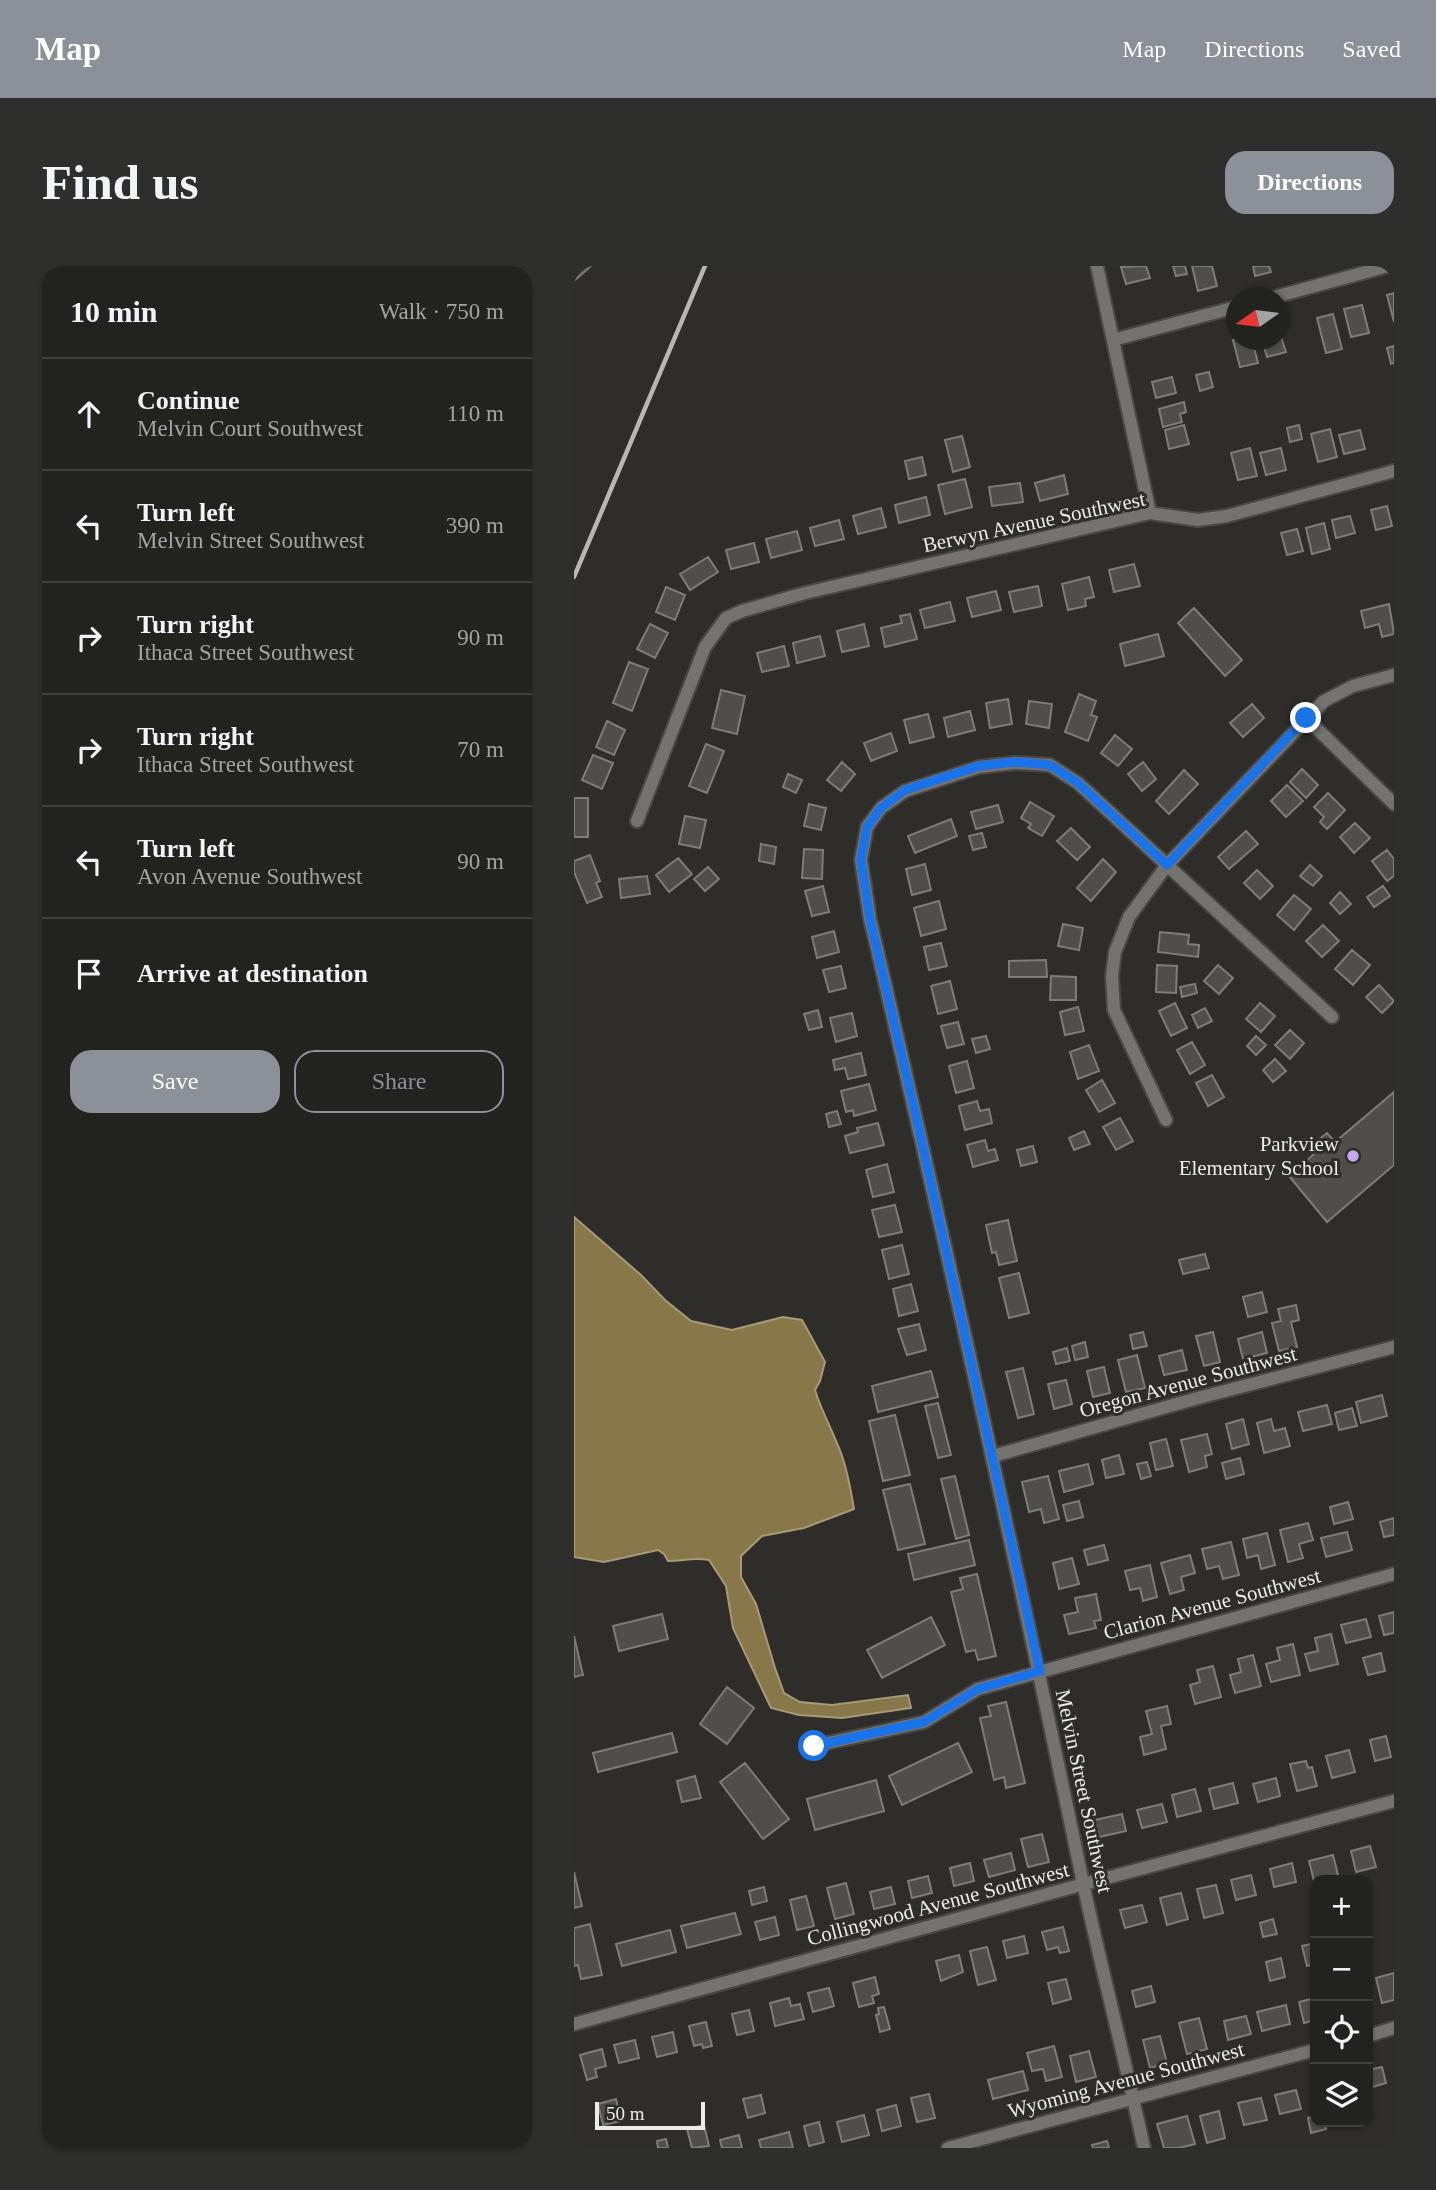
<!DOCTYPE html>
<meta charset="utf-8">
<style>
:root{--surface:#22221f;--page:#2e2f2c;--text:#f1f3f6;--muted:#a2a4a4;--line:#3f3f3d;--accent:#8c9099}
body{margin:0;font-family:Georgia,serif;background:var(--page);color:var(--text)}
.controls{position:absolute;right:21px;bottom:21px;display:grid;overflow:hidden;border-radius:14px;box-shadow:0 2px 5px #0004}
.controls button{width:63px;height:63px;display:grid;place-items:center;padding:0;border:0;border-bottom:2px solid var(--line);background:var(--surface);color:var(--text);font:35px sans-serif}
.compass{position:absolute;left:652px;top:21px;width:63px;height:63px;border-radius:50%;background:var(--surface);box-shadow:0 2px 5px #0004;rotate:256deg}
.scale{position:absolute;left:21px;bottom:18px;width:110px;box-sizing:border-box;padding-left:7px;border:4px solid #ecebe9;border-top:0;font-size:19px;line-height:24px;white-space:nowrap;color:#ecebe9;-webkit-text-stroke:5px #2e2d29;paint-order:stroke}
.stop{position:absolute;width:21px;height:21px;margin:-16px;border:5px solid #1a73e8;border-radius:50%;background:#fff}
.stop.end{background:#1a73e8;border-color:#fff;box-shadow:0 2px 7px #0008}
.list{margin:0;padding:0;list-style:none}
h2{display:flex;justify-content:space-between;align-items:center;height:91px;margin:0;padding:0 28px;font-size:30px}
h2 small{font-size:23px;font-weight:400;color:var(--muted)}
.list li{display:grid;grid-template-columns:46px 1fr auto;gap:21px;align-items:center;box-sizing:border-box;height:112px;padding:0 28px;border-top:2px solid var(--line)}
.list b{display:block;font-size:26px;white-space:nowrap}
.list p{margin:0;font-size:23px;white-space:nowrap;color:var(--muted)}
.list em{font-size:23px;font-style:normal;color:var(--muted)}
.actions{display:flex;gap:14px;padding:21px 28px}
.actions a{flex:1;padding:16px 0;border:2px solid var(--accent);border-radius:21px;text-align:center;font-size:24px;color:var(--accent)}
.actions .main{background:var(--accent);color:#fff}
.icon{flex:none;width:38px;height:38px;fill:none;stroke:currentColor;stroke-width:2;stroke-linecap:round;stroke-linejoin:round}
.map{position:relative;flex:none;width:820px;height:1882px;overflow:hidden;border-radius:21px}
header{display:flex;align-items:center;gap:42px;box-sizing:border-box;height:98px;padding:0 35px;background:var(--accent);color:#fff}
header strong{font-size:33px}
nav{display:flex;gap:38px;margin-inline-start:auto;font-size:24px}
.intro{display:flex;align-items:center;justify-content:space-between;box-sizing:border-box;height:168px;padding:0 42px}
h1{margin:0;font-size:49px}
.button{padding:18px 32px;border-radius:21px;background:var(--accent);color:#fff;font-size:24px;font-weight:700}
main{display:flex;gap:42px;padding:0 42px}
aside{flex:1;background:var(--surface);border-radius:21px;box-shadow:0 2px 5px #0004}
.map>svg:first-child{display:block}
</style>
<header>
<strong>Map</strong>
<nav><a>Map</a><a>Directions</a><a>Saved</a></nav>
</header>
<div class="intro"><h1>Find us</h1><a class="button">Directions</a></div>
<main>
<aside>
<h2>10 min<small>Walk · 750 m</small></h2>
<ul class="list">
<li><svg class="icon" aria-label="ahead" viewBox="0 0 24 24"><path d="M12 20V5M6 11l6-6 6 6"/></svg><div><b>Continue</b><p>Melvin Court Southwest</p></div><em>110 m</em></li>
<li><svg class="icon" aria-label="left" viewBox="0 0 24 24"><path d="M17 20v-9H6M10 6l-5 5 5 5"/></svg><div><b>Turn left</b><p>Melvin Street Southwest</p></div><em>390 m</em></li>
<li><svg class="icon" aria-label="right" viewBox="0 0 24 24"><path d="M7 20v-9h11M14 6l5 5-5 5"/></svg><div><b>Turn right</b><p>Ithaca Street Southwest</p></div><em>90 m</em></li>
<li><svg class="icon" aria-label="right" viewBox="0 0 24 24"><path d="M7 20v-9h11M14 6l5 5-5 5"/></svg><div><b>Turn right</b><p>Ithaca Street Southwest</p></div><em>70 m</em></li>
<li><svg class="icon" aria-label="left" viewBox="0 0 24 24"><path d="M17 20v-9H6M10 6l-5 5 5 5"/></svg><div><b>Turn left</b><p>Avon Avenue Southwest</p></div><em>90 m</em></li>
<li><svg class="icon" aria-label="arrive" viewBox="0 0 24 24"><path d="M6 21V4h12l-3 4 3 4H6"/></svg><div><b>Arrive at destination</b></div></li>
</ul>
<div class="actions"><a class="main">Save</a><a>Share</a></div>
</aside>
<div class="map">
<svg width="820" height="1882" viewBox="0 0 820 1882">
<rect width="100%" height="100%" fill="#2e2d29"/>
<path fill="#887749" stroke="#a69a79" stroke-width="2" d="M0,951L67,1009L91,1034L117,1055L158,1064L209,1051L228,1054L251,1096L246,1115L241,1124C248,1147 260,1167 268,1190C274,1207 277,1225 280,1243L230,1262L188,1270L167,1290V1311L182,1338L201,1402L210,1427L226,1436L258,1439L334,1429L337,1442L268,1452L225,1449L197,1442L159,1362L152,1320L135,1294C121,1291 108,1295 94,1295L90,1288L84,1284L30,1296L0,1291Z"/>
<path fill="#504e4a" stroke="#7d7c77" stroke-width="2" d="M0,0H17L0,15Z
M572,0L576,12L552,18L547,1Z
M599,0H611L613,8L602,10Z
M618,0H638L643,20L624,25Z
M679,0H695L697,6L681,10Z
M820,27V56L813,29Z
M788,39L795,67L777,71L770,43Z
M759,48L768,83L752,87L743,52Z
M704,62L712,86L693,91L688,74H704Z
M659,74H678L684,97L666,101Z
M820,80V97L817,98L813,82Z
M635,106L639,121L626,125L622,109Z
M598,111L602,127L582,132L578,116Z
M610,136L612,146L606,148L608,156L589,161L585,143Z
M610,159L615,178L595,183L591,164Z
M725,159L728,173L716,176L713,162Z
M756,163L763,191L744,196L737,168Z
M786,164L791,183L770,188L765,169Z
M388,170L396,201L379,206L371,174Z
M676,182L683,210L664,214L657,187Z
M707,182L712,204L692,209L686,187Z
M348,191L352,209L335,213L331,195Z
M490,209L494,228L466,235L461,217Z
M391,213L398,241L371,248L364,219Z
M446,217L449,236L418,240L415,221Z
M352,231L356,249L325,257L321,239Z
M813,240L818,260L802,264L797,244Z
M307,242L312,261L284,268L279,250Z
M776,250L781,267L762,272L758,254Z
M265,254L270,273L241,280L236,262Z
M750,257L756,283L738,288L732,262Z
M723,263L729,285L713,289L707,267Z
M223,265L228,284L197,292L192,273Z
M180,277L185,296L157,303L152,284Z
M134,291L144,306L116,324L106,308Z
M560,298L566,320L540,326L535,304Z
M515,311L520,331L511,333L512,340L494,344L488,318Z
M464,320L468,340L440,346L435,326Z
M92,321L111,329L101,354L82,346Z
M422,325L427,344L398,351L393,332Z
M376,336L381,355L351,362L346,344Z
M815,338L820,368L808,371L805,358L791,362L787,345Z
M620,342L668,394L651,410L604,357Z
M336,348L343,373L311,381L307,362L328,357L326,350Z
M76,358L94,367L81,392L63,383Z
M290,358L295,380L268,386L263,365Z
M584,368L590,390L551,400L546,378Z
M246,370L251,390L223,397L219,377Z
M210,380L215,400L188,406L183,387Z
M55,396L74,403L58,445L39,437Z
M147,424L171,430L163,468L138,462Z
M505,428L522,435L517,449L523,451L514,475L491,466Z
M434,433L438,458L416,462L412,437Z
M455,435L478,438L475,462L452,458Z
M678,438L690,452L669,471L656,457Z
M396,445L401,464L374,471L370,452Z
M354,448L360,471L336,477L330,454Z
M33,455L51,464L40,489L22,481Z
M317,467L323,485L297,495L290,477Z
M541,469L558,483L544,500L527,487Z
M132,478L150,485L133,527L115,520Z
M19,489L39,497L28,523L8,514Z
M268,496L281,508L267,525L253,514Z
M569,496L582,513L568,525L554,508Z
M728,503L744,519L732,532L716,516Z
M610,504L624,518L595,548L582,535Z
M214,508L228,514L222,527L209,521Z
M713,519L729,535L712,551L697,535Z
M754,527L771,544L753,563L746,556L750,551L740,541Z
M0,532H14V571H0Z
M456,536L480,550L468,570L454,562L457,558L447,552Z
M235,538L252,542L247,564L230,560Z
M424,539L429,556L402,563L397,546Z
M111,550L132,554L126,582L105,578Z
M377,553L383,570L341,587L334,570Z
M781,557L796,572L780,587L766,571Z
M497,562L516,581L503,594L483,575Z
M672,565L684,578L655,603L644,591Z
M408,567L412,581L399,584L395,570Z
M187,578L202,581L200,598L185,595Z
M230,583L249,584L248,613L228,612Z
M813,584L820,593V610L813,615L798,595Z
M16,589L26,615L22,617L28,631L13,637L0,606V595Z
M104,592L118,608L95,626L82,609Z
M529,593L542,606L517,635L503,622Z
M351,598L357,624L338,629L332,603Z
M736,599L748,610L739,620L726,610Z
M134,601L145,613L131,625L120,613Z
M683,604L699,620L686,633L670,617Z
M73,610L76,628L47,632L45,613Z
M249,620L255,646L238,650L231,625Z
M809,620L816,630L800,641L793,631Z
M766,626L777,638L766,648L756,637Z
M720,629L737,643L720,664L703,649Z
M365,635L372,663L347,670L340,642Z
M489,658L509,662L505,684L484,680Z
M749,659L765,675L748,691L732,675Z
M260,665L265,686L243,692L238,671Z
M586,666L615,669L614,678L625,679L624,691L584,686Z
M367,677L373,700L355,704L350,681Z
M778,684L796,699L779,719L761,703Z
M472,694L473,711H435V695Z
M583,699L603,700L602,727L582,726Z
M644,699L659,712L645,728L630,715Z
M267,700L272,722L255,726L249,704Z
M477,710L502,711V734H476Z
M376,715L383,743L364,748L357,720Z
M621,718L623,727L608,731L606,721Z
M805,719L820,735L808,747L792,731Z
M601,737L613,762L597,770L585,745Z
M686,737L701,750L687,766L672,753Z
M504,741L510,765L491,769L486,746Z
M631,742L638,755L624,762L618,749Z
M244,744L248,761L235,764L230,748Z
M278,747L283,770L262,776L256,752Z
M384,756L390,778L373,782L367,760Z
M716,764L730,777L716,793L701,779Z
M412,770L416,783L402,787L398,773Z
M682,770L692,779L682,789L673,780Z
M618,776L631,799L616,808L603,784Z
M515,779L525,805L504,813L496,786Z
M287,787L292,809L274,813L271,802L261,804L259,794Z
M701,793L712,805L699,816L689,804Z
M393,795L400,822L382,827L375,800Z
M638,809L650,831L634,840L622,817Z
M528,814L541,837L525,846L512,824Z
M295,818L302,844L280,850L279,844L272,846L267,825Z
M820,826V899L753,956L715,910L748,881L743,875L753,867L761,876Z
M403,835L406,845L415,843L418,857L391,864L385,840Z
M263,845L267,858L255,861L252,848Z
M546,852L559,875L542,884L529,861Z
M304,857L310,879L276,887L271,870L284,866L283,862Z
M510,865L516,878L500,884L495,872Z
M411,874L414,885L421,883L424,894L399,901L393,879Z
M459,880L463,896L447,900L443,884Z
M313,898L320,926L299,931L292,904Z
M321,939L328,966L305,971L298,944Z
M434,954L443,995L425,999L422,986L418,987L412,959Z
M328,979L335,1008L315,1013L308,984Z
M631,988L635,1002L609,1008L605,994Z
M445,1007L455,1047L435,1052L425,1012Z
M337,1018L344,1045L325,1050L319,1023Z
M688,1026L693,1046L674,1051L669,1031Z
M722,1039L725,1054L717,1056L723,1081L705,1085L698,1057L707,1055L704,1043Z
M345,1058L352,1084L333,1089L324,1063Z
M569,1066L573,1080L559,1083L556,1069Z
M639,1066L646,1096L630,1100L622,1070Z
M688,1066L693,1087L669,1093L664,1073Z
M511,1076L514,1091L501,1094L498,1080Z
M493,1082L496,1095L482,1098L479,1086Z
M608,1084L613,1104L590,1109L585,1090Z
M563,1089L571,1122L552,1126L544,1094Z
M530,1101L536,1127L519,1131L513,1105Z
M449,1102L460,1148L444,1152L432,1106Z
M357,1105L364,1131L304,1146L298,1120Z
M492,1114L498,1138L480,1143L474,1118Z
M808,1129L813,1150L787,1157L782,1136Z
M364,1137L377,1189L364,1192L351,1140Z
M753,1139L758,1158L729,1165L724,1146Z
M778,1142L783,1160L765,1164L761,1147Z
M321,1149L336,1209L309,1215L295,1155Z
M669,1153L675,1178L658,1183L652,1158Z
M697,1153L700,1165L711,1162L716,1180L690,1187L683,1157Z
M633,1168L638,1188L631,1190L633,1201L615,1206L607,1174Z
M592,1173L599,1200L582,1204L576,1177Z
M545,1189L550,1208L532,1212L528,1194Z
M666,1192L670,1208L652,1213L648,1197Z
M573,1196L577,1210L567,1213L563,1198Z
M514,1198L519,1218L490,1226L485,1205Z
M381,1210L395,1269L382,1273L367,1213Z
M474,1210L485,1253L470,1257L467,1243L455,1246L448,1216Z
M336,1218L351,1278L324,1284L309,1224Z
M505,1235L509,1251L493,1255L489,1239Z
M774,1236L779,1253L760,1258L756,1241Z
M820,1252V1269L810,1271L806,1256Z
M734,1257L739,1274L725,1278L729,1292L714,1296L706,1264Z
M773,1266L778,1284L752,1291L747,1272Z
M693,1267L701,1299L687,1303L684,1289L673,1292L669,1273Z
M395,1274L401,1299L340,1314L334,1288Z
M657,1276L665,1309L649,1313L645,1300L633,1303L628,1283Z
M530,1279L534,1294L514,1299L510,1284Z
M616,1289L621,1307L607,1311L610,1324L596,1328L587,1297Z
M498,1292L505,1318L485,1323L479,1297Z
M576,1299L583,1331L569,1335L566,1322L556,1324L551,1305Z
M403,1308L422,1390L404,1394L401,1384L392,1386L377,1326L389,1323L386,1312Z
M522,1328L527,1354L520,1355L522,1362L495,1368L490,1349L504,1346L501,1332Z
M820,1346V1367L810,1369L805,1350Z
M88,1348L94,1373L45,1385L39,1360Z
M357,1351L371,1379L308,1412L293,1384Z
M792,1353L797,1371L772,1377L767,1359Z
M757,1368L764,1398L736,1405L731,1388L744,1385L741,1372Z
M0,1370L9,1409L0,1411Z
M719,1378L726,1409L697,1416L692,1398L706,1394L703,1382Z
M807,1387L811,1405L794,1409L789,1392Z
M679,1389L687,1420L661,1427L656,1409L667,1406L664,1393Z
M639,1400L647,1431L621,1438L616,1419L626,1416L623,1404Z
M153,1421L180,1442L153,1478L126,1458Z
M432,1436L451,1517L432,1522L430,1511L420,1514L406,1452L417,1450L414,1440Z
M593,1440L597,1458L587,1460L592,1483L570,1489L566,1471L578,1468L572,1445Z
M98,1467L103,1486L24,1506L19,1487Z
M812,1470L817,1491L801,1495L796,1474Z
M384,1477L398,1506L328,1539L315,1510Z
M775,1484L781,1506L758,1512L752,1490Z
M732,1495L734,1502L738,1501L743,1520L723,1525L716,1498Z
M171,1497L215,1553L189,1573L146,1516Z
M121,1510L127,1532L108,1536L103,1515Z
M702,1512L706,1530L684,1536L679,1518Z
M302,1514L310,1545L241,1564L233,1533Z
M659,1517L664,1537L640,1543L635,1523Z
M621,1523L627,1545L603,1551L598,1529Z
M588,1538L593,1556L568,1562L563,1544Z
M548,1548L552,1565L525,1571L521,1554Z
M468,1568L475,1596L454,1601L447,1573Z
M796,1580L802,1601L782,1606L777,1585Z
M437,1587L441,1604L415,1611L410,1594Z
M759,1589L765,1613L741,1614V1619L735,1595Z
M396,1597L400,1615L380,1620L376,1602Z
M718,1597L722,1616L700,1621L696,1603Z
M0,1606L8,1640L0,1642Z
M677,1609L682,1629L662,1634L657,1614Z
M354,1610L358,1627L338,1632L334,1615Z
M272,1617L280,1648L261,1653L253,1622Z
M642,1619L649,1647L630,1652L623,1623Z
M190,1621L193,1635L178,1639L175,1625Z
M317,1621L321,1638L300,1643L296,1626Z
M607,1627L614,1653L593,1659L586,1632Z
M232,1630L240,1660L223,1664L216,1634Z
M568,1639L573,1656L551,1662L546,1644Z
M161,1647L167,1668L113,1682L107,1660Z
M201,1651L205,1669L186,1674L181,1656Z
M699,1653L703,1668L689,1671L686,1657Z
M16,1658L28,1709L7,1713L4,1699L0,1700V1662Z
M489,1661L495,1685L486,1687L484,1681L473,1684L468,1666Z
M96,1664L102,1686L48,1700L42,1678Z
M450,1670L454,1687L433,1692L429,1675Z
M741,1677V1698L733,1700L728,1680Z
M413,1681L422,1714L404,1719L396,1685Z
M385,1689L389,1706L367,1715L362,1695Z
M707,1692L711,1711L696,1715L692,1696Z
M820,1707V1734L808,1737L802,1712Z
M301,1711L305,1728L298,1730L300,1737L285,1741L279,1717Z
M492,1713L497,1733L479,1738L474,1717Z
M577,1720L581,1736L562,1741L558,1725Z
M255,1722L260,1740L239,1746L234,1727Z
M215,1732L217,1740L226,1738L230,1753L201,1760L196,1737Z
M741,1732V1754L730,1757L725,1736Z
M712,1739L716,1758L688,1765L683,1746Z
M310,1741L316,1763L306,1766L302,1749L305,1748L304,1742Z
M175,1744L180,1765L163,1769L158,1748Z
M672,1750L677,1768L654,1774L650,1755Z
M625,1752L633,1783L613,1788L605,1757Z
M132,1756L138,1780L129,1782L128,1778L120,1780L115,1760Z
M99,1766L103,1786L83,1791L78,1771Z
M586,1770L593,1797L576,1802L569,1774Z
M61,1774L65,1792L45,1797L40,1779Z
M480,1780L488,1811L472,1815L469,1803L458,1805L453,1787Z
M28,1783L32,1800L21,1803L23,1811L13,1814L6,1789Z
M515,1785L522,1811L502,1816L496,1790Z
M808,1801L812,1817L795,1822L794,1804Z
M449,1805L454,1824L419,1833L414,1814Z
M722,1824L727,1843L706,1848L701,1829Z
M355,1828L361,1852L343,1856L337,1832Z
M187,1829L191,1847L174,1852L169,1833Z
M687,1832L693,1854L670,1859L664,1837Z
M42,1833L47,1855L29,1859L24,1838Z
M322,1839L327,1860L308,1865L303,1844Z
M645,1845L651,1872L633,1877L626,1850Z
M290,1849L295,1869L268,1876L263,1856Z
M613,1850L621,1878L605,1882H590L583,1858Z
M741,1850V1856H750L752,1863L737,1867L734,1852Z
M245,1856L250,1876L235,1880L230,1860Z
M130,1859L135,1880L118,1882L113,1863Z
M215,1866L219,1882H187L185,1874Z
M165,1869L168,1882H148L146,1874Z
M92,1873L94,1882H84L83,1875Z
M533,1875L535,1882H519L518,1879Z"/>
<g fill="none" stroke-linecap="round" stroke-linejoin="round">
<g stroke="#494846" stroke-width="16">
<path id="street" d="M523,0L576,247
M697,32L814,0
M539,74L662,41
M732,452L820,538
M63,555L131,381L152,352L168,345L231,327L576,247L624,254L653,250L820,205
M592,854L540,744L538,710L541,686L555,651L593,599L750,435L779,420L820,409
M419,1190L624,1132L820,1081
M240,1480L350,1456L404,1423L820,1308
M0,1758L510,1618L820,1535
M794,1770L820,1762
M374,1882L741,1784
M570,1882C551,1793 528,1705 509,1617C442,1295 371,973 296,653L287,594L293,561L307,542L331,525L405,501L441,497L476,499L504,517L758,751"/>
</g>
<use href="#street" stroke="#75736f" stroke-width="12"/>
<path stroke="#b7b6b3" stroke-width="4.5" d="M0,311L131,0"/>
</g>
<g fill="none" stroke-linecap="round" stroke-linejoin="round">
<path stroke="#1a73e8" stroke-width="9" d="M240,1480L350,1456L404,1423L466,1405L344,859L296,653L287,594L293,561L307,542L331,524L405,500L441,496L476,499L504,517L593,599L732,452"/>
</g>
<circle fill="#c2a8f2" stroke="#2e2d29" stroke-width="2.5" cx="779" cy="890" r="7"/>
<g text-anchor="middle" stroke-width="6" stroke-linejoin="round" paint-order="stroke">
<g font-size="21" fill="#ecebe9" stroke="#2e2d29">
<text transform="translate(460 256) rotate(-12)" y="7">Berwyn Avenue Southwest</text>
<text transform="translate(614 1116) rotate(-15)" y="7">Oregon Avenue Southwest</text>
<text transform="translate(638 1338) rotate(-15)" y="7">Clarion Avenue Southwest</text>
<text transform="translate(510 1525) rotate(78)" y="7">Melvin Street Southwest</text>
<text transform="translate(364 1638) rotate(-15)" y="7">Collingwood Avenue Southwest</text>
<text transform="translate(552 1814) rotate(-15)" y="7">Wyoming Avenue Southwest</text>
</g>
<g font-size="21" fill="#ecebe9" stroke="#2e2d29" text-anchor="end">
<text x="765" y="885">Parkview<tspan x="765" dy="24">Elementary School</tspan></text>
</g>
</g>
</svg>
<div class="controls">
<button>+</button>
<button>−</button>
<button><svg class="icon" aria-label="locate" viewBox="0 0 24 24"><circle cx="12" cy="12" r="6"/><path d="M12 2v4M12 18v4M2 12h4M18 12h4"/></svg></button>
<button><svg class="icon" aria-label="layers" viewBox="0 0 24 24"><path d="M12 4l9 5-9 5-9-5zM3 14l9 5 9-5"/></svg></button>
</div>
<svg class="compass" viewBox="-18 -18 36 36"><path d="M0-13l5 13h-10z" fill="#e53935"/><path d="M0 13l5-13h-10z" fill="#a2a4a4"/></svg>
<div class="scale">50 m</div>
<div class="stop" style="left:240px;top:1480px"></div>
<div class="stop end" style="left:732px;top:452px"></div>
</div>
</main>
